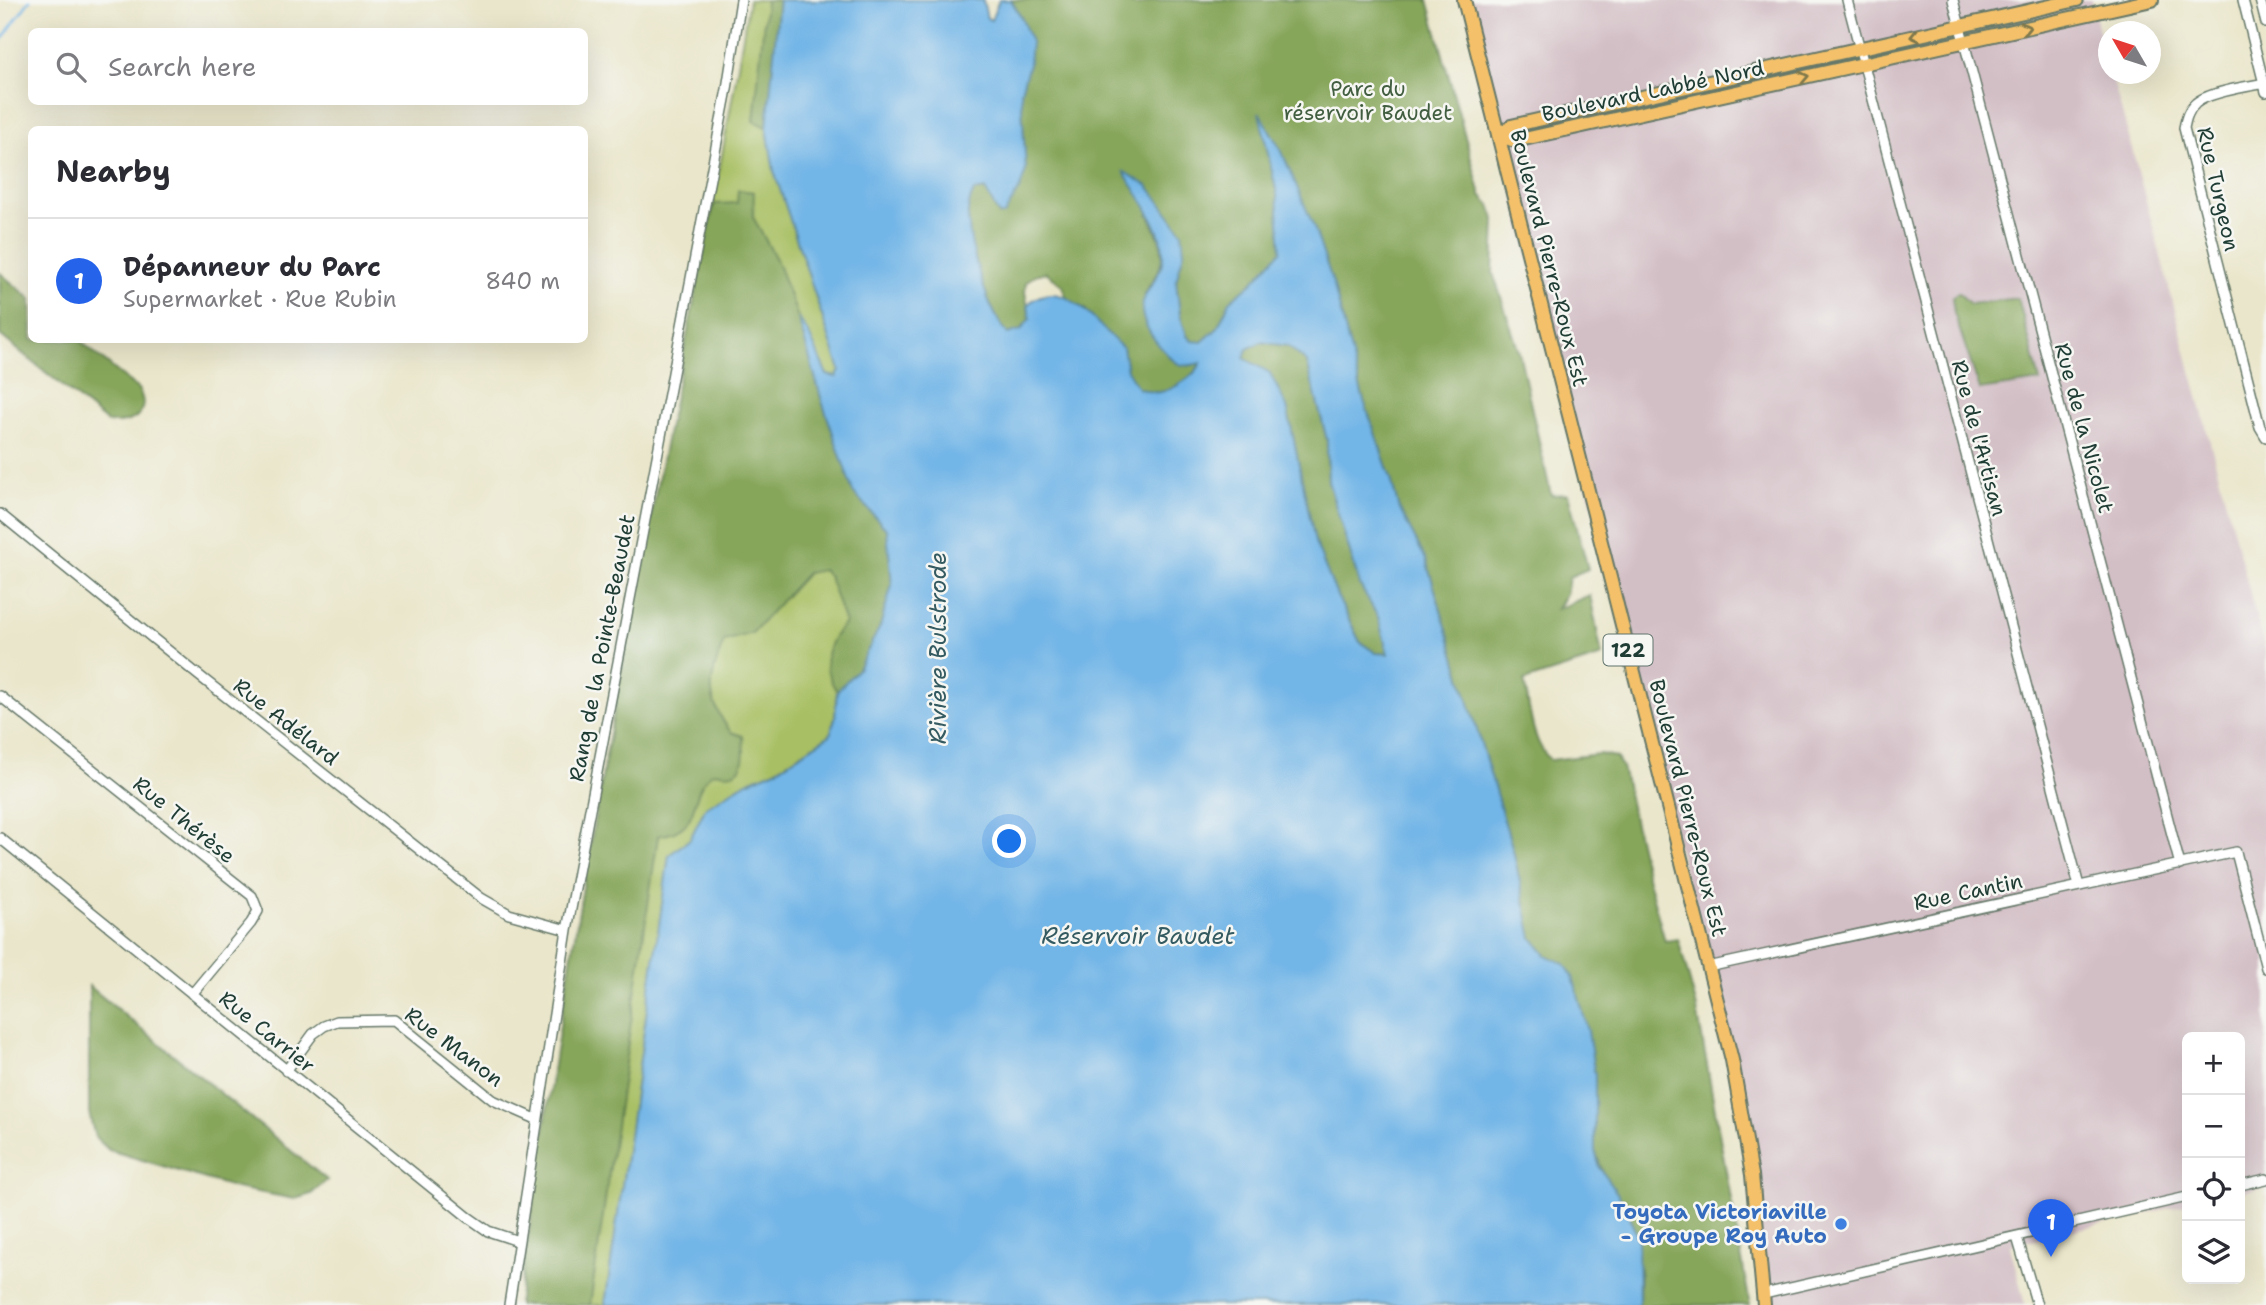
<!DOCTYPE html>
<meta charset="utf-8">
<style>
:root{--surface:#fff;--page:#f2f2f3;--text:#2b2b33;--muted:#7c7c81;--line:#e1e1e2;--accent:#2563eb}
body{margin:0;font-family:"Shantell Sans",sans-serif;background:var(--page);color:var(--text)}
.controls{position:absolute;right:21px;bottom:21px;display:grid;overflow:hidden;border-radius:10px;box-shadow:0 7px 28px #0002}
.controls button{width:63px;height:63px;display:grid;place-items:center;padding:0;border:0;border-bottom:2px solid var(--line);background:var(--surface);color:var(--text);font:35px sans-serif}
.compass{position:absolute;left:2098px;top:21px;width:63px;height:63px;border-radius:50%;background:var(--surface);box-shadow:0 7px 28px #0002;rotate:309deg}
.you{position:absolute;left:1010px;top:842px;width:24px;height:24px;margin:-18px;border:5px solid #fff;border-radius:50%;background:#1a73e8;box-shadow:0 0 0 10px #1a73e833}
.badge{display:grid;place-items:center;width:46px;height:46px;border-radius:50%;background:var(--accent);color:#fff;font-size:23px;font-weight:700}
.pin{position:absolute;translate:-50% -58px;filter:drop-shadow(0 2px 4px #0008)}
.pin::after{content:'';position:absolute;top:37px;width:24px;height:21px;background:inherit;clip-path:polygon(0 0,100% 0,50% 100%)}
.list{margin:0;padding:0;list-style:none}
h2{display:flex;justify-content:space-between;align-items:center;height:91px;margin:0;padding:0 28px;font-size:30px}
h2 small{font-size:23px;font-weight:400;color:var(--muted)}
.list li{display:grid;grid-template-columns:46px 1fr auto;gap:21px;align-items:center;box-sizing:border-box;height:126px;padding:0 28px;border-top:2px solid var(--line)}
.list b{display:block;font-size:26px;white-space:nowrap}
.list p{margin:0;font-size:23px;white-space:nowrap;color:var(--muted)}
.list em{font-size:23px;font-style:normal;color:var(--muted)}
.icon{flex:none;width:38px;height:38px;fill:none;stroke:currentColor;stroke-width:2;stroke-linecap:round;stroke-linejoin:round}
.map{position:relative;flex:none;width:2266px;height:1305px;overflow:hidden}
.search{position:absolute;background:var(--surface);box-shadow:0 7px 28px #0002;left:28px;top:28px;width:560px;height:77px;display:flex;align-items:center;gap:18px;box-sizing:border-box;padding:0 24px;border-radius:10px;color:var(--muted);font-size:26px}
.panel{position:absolute;background:var(--surface);box-shadow:0 7px 28px #0002;left:28px;top:126px;width:560px;height:217px;border-radius:10px}
.map>svg:first-child{display:block}
</style>
<div class="map">
<svg width="2266" height="1305" viewBox="0 0 2266 1305">
<rect width="100%" height="100%" fill="#f6f6f2"/>
<filter id="ink" filterUnits="userSpaceOnUse"><feTurbulence type="fractalNoise" baseFrequency=".0143" numOctaves="2"/><feDisplacementMap in="SourceGraphic" scale="14" xChannelSelector="R" yChannelSelector="G"/><feConvolveMatrix kernelMatrix="1 2 1 2 8 2 1 2 1" color-interpolation-filters="sRGB"/></filter>
<filter id="wash" filterUnits="userSpaceOnUse"><feTurbulence type="fractalNoise" baseFrequency=".00686" numOctaves="4" result="noise"/><feDisplacementMap in="SourceGraphic" scale="28" xChannelSelector="R" yChannelSelector="G"/><feGaussianBlur stdDeviation="1.57" result="paint"/><feColorMatrix in="noise" values="0 0 0 0 0 0 0 0 0 0 0 0 0 0 0 0 0 1.4 0 .05"/><feComposite in="paint" operator="in"/></filter>
<g filter="url(#wash)">
<rect width="100%" height="100%" fill="#eae6cb"/>
<path fill="#d2bec5" d="M1464,0H2091L2108,64V74H2111L2132,148L2266,653V1187L2240,1193V1037H2187V1204L2010,1245L2025,1305H1764L1732,1060Z"/>
<path fill="#a8bf64" stroke="#647e4c" stroke-width="2" d="M749,0H779L767,128L774,171L840,370L837,378L827,375L820,360L887,530L837,691L835,718L830,735L775,770L747,782L706,807L690,839L669,855L605,1305H518C547,1114 575,923 610,733C655,488 709,245 749,0Z"/>
<path fill="#86a65a" stroke="#527247" stroke-width="2" d="M766,0H779L767,128L754,121Z
M1011,0H1125C1135,9 1143,4 1154,0H1428L1481,195L1490,205L1495,219L1493,273L1519,352L1551,495L1568,494L1588,569L1569,577L1566,594L1557,609L1590,595L1602,656L1524,681C1530,706 1531,743 1551,760L1599,754L1616,757L1622,767L1646,873L1665,941L1678,939L1696,1004L1750,1305H1639L1640,1270L1595,1151V1075L1565,964L1546,955L1532,938L1513,850L1426,560L1398,506L1391,479L1363,398L1333,283L1314,228L1282,152L1260,115L1277,194L1281,251L1252,283L1230,301L1217,329L1202,342L1192,341L1187,336L1180,315L1176,281L1184,252L1148,213C1166,252 1169,257 1144,294L1201,362C1197,374 1174,390 1161,392C1154,394 1145,390 1138,388L1127,371L1123,348L1109,337L1085,309L1066,298L1063,286L1046,272L1035,275L1026,282L1025,292L1030,318L1021,330L1008,334C987,309 970,250 968,217C967,207 970,199 974,191L985,189L999,215L1026,170L1021,91L1029,64L1022,19Z
M738,190L754,192L753,217L776,259L798,317L822,401L853,492L887,530L892,585L880,627L858,669L837,691C819,666 825,644 845,623L829,577L823,570L807,573L752,633L724,641C709,681 704,697 731,732L743,736C745,761 746,780 714,772C684,791 708,830 658,836L590,1305H518C535,1194 550,1082 569,971C611,715 661,459 714,204L737,203Z
M0,273L31,299L32,340H79L138,389C153,413 130,427 107,422L0,335Z
M1958,292L1970,304L2018,298L2040,381L1980,390L1954,313L1952,297Z
M1261,342L1288,346L1307,362L1327,440L1328,481L1360,585L1378,617L1389,654L1376,653L1360,642L1337,596L1315,542L1287,407L1244,358L1247,349Z
M89,986L327,1180L311,1194L295,1199L236,1188L109,1150L95,1137L89,1113Z"/>
<path fill="#72b5e7" stroke="#48798e" stroke-width="2" fill-rule="evenodd" d="M779,0H983L987,18L991,20L999,0H1011L1022,19L1031,42L1029,64L1021,91L1026,170L1020,188L1004,215H999L985,189L974,191C970,199 967,207 968,217C970,250 987,310 1008,334L1021,330L1030,318L1028,304C1064,271 1098,328 1123,348L1127,370L1138,388C1145,390 1154,394 1160,392C1174,390 1196,375 1201,363C1183,368 1178,367 1164,351C1111,292 1172,290 1162,244C1156,218 1137,193 1123,171L1148,186L1182,232L1184,252L1176,281L1180,315L1187,336L1192,341L1202,342L1217,329L1230,301L1252,283L1281,251L1277,194L1259,112L1282,152L1314,227L1333,283L1363,398L1391,479L1398,506L1426,560L1513,850L1532,938L1546,955L1565,964L1573,977L1588,1031L1595,1075V1151L1600,1168L1623,1202L1638,1238L1639,1305H605L669,855L690,839L706,807L747,782L776,770L830,735L835,718L837,691L858,669L880,627L892,585L887,530L853,492L822,401L798,317L809,334L827,375L837,377L840,370L774,171L767,128ZM1261,342L1288,346L1307,362L1327,440L1328,481L1360,585L1378,617L1388,654L1376,653L1360,642L1337,596L1315,542L1287,407L1270,373L1244,358L1247,349Z"/>
<g fill="none" stroke-linecap="round" stroke-linejoin="round">
<path stroke="#72b5e7" stroke-width="2.5" d="M0,42L30,0"/>
</g>
</g>
<g filter="url(#ink)">
<g fill="none" stroke-linecap="round" stroke-linejoin="round">
<g stroke="#667869" stroke-width="12">
<path id="minor" d="M1847,0L2079,886
M1953,0L2180,865
M2243,0L2266,92
M2260,0L2266,23
M2266,83C2249,86 2208,92 2196,103C2188,110 2186,118 2184,128L2260,427L2266,437
M0,514L197,674L481,898L509,914L567,930
M0,696L252,896L258,911L251,923L192,994
M0,838L468,1217L488,1231L518,1241
M1708,967L2236,852L2266,968
M286,1071L313,1034L324,1026L337,1021L394,1020L493,1100L536,1119
M2240,1185L2266,1179
M2017,1237L2037,1305
M1764,1294L2187,1197
M509,1305L567,930L727,89L741,0"/>
</g>
<g stroke="#667869" stroke-width="16">
<path id="major" d="M1464,0L1732,1060L1752,1175L1764,1305
M1498,135L1515,141L2152,0
M1498,135L1511,126L2077,0"/>
</g>
<use href="#minor" stroke="#fff" stroke-width="9"/>
<use href="#major" stroke="#f4c16a" stroke-width="12"/>
</g>
<defs><path id="oneway-chevron" d="M-2-3.5L2.5 0L-2 3.5" fill="none" stroke-width="1.6" stroke-linecap="round" stroke-linejoin="round" transform="scale(1.75)"/></defs>
<g stroke="#7f784c">
<use href="#oneway-chevron" transform="translate(2026 28) rotate(-13)"/>
<use href="#oneway-chevron" transform="translate(1915 36) rotate(167)"/>
<use href="#oneway-chevron" transform="translate(1804 77) rotate(-12)"/>
</g>
</g>
<circle fill="#3f7fe0" stroke="#f6f6f2" stroke-width="2.5" cx="1841" cy="1224" r="7"/>
<g text-anchor="middle" stroke-width="5" stroke-linejoin="round" paint-order="stroke">
<rect fill="#f6f6f2" stroke="#60746d" stroke-width="2" x="1603.5" y="634.5" width="49" height="31" rx="5"/>
<g font-size="19" font-weight="bold" fill="#1f3d34">
<text x="1628" y="657">122</text>
</g>
<g font-size="21" fill="#415e40" stroke="#f6f6f2">
<text x="1368" y="96">Parc du<tspan x="1368" dy="24">réservoir Baudet</tspan></text>
</g>
<g font-size="21" fill="#1f3d34" stroke="#f6f6f2">
<text transform="translate(1653 91) rotate(-12)" y="7">Boulevard Labbé Nord</text>
<text transform="translate(2218 189) rotate(77)" y="7">Rue Turgeon</text>
<text transform="translate(1549 258) rotate(76)" y="7">Boulevard Pierre-Roux Est</text>
<text transform="translate(2084 428) rotate(75)" y="7">Rue de la Nicolet</text>
<text transform="translate(1979 438) rotate(75)" y="7">Rue de l'Artisan</text>
<text transform="translate(602 648) rotate(-79)" y="7">Rang de la Pointe-Beaudet</text>
<text transform="translate(286 722) rotate(38)" y="7">Rue Adélard</text>
<text transform="translate(1688 808) rotate(76)" y="7">Boulevard Pierre-Roux Est</text>
<text transform="translate(184 820) rotate(39)" y="7">Rue Thérèse</text>
<text transform="translate(1968 892) rotate(-12)" y="7">Rue Cantin</text>
<text transform="translate(267 1032) rotate(39)" y="7">Rue Carrier</text>
<text transform="translate(454 1047) rotate(37)" y="7">Rue Manon</text>
</g>
<g font-size="21" font-weight="bold" fill="#366cbe" stroke="#f6f6f2" text-anchor="end">
<text x="1827" y="1219">Toyota Victoriaville<tspan x="1827" dy="24">- Groupe Roy Auto</tspan></text>
</g>
<g font-size="23" font-style="italic" fill="#345b61" stroke="#f6f6f2">
<text transform="translate(938 648) rotate(-90)" y="8">Rivière Bulstrode</text>
<text x="1138" y="944">Réservoir Baudet</text>
</g>
</g>
</svg>
<div class="controls">
<button>+</button>
<button>−</button>
<button><svg class="icon" aria-label="locate" viewBox="0 0 24 24"><circle cx="12" cy="12" r="6"/><path d="M12 2v4M12 18v4M2 12h4M18 12h4"/></svg></button>
<button><svg class="icon" aria-label="layers" viewBox="0 0 24 24"><path d="M12 4l9 5-9 5-9-5zM3 14l9 5 9-5"/></svg></button>
</div>
<svg class="compass" viewBox="-18 -18 36 36"><path d="M0-13l5 13h-10z" fill="#e53935"/><path d="M0 13l5-13h-10z" fill="#7c7c81"/></svg>
<div class="you"></div>
<div class="pin badge" style="left:2051px;top:1257px">1</div>
<div class="search"><svg class="icon" aria-label="search" viewBox="0 0 24 24"><circle cx="10" cy="10" r="6"/><path d="M15 15l6 6"/></svg>Search here</div>
<section class="panel">
<h2>Nearby<small></small></h2>
<ul class="list">
<li><span class="badge">1</span><div><b>Dépanneur du Parc</b><p>Supermarket · Rue Rubin</p></div><em>840 m</em></li>
</ul>
</section>
</div>
